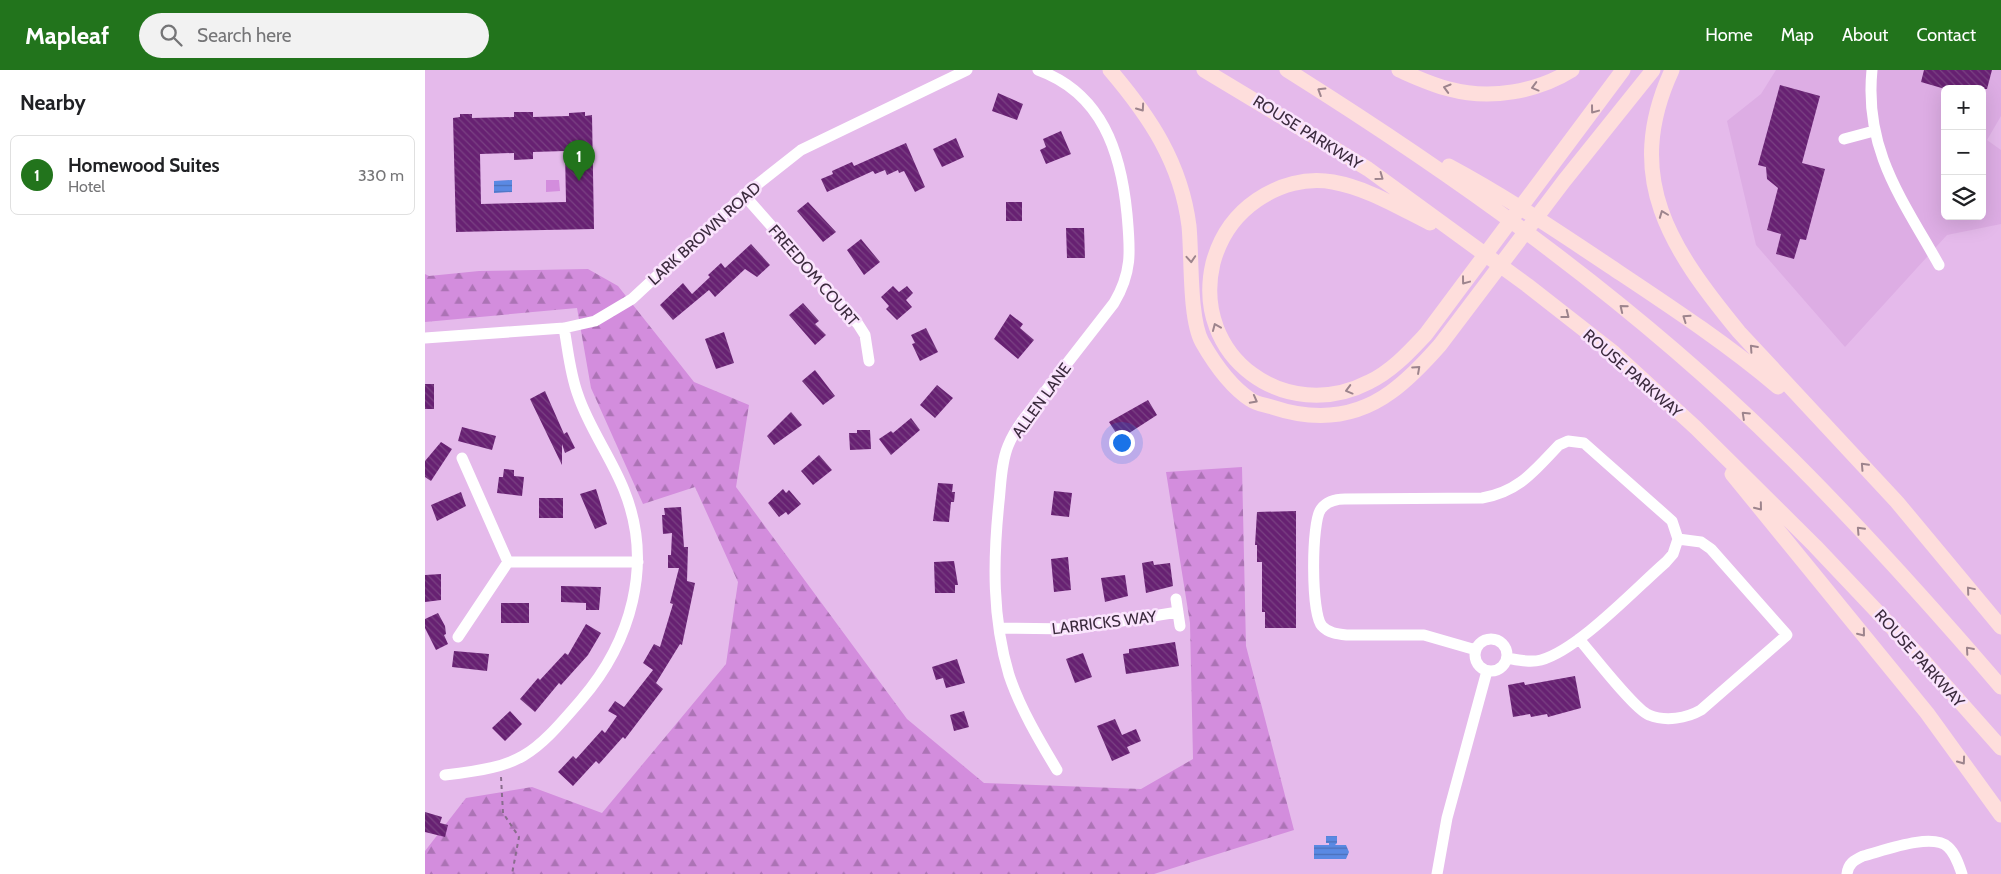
<!DOCTYPE html>
<meta charset="utf-8">
<style>
:root{--surface:#fff;--page:#f2f2f2;--text:#202124;--muted:#757577;--line:#e0e0e0;--accent:#22741c}
body{margin:0;font-family:Cabin,sans-serif;background:var(--page);color:var(--text)}
.controls{position:absolute;right:15px;top:15px;display:grid;overflow:hidden;border-radius:8px;box-shadow:0 5px 20px #0002}
.controls button{width:45px;height:45px;display:grid;place-items:center;padding:0;border:0;border-bottom:1px solid var(--line);background:var(--surface);color:var(--text);font:25px sans-serif}
.you{position:absolute;left:696px;top:372px;width:18px;height:18px;margin:-12px;border:4px solid #fff;border-radius:50%;background:#1a73e8;box-shadow:0 0 0 8px #1a73e833}
.badge{display:grid;place-items:center;width:32px;height:32px;border-radius:50%;background:var(--accent);color:#fff;font-size:16px;font-weight:700}
.pin{position:absolute;translate:-50% -41px;filter:drop-shadow(0 1px 2px #0008)}
.pin::after{content:'';position:absolute;top:26px;width:18px;height:15px;background:inherit;clip-path:polygon(0 0,100% 0,50% 100%)}
.list{margin:0;padding:0;list-style:none}
h2{display:flex;justify-content:space-between;align-items:center;height:65px;margin:0;padding:0 20px;font-size:21px}
h2 small{font-size:16px;font-weight:400;color:var(--muted)}
.list li{display:grid;grid-template-columns:32px 1fr auto;gap:15px;align-items:center;box-sizing:border-box;height:80px;margin:0 10px 10px;padding:0 10px;border:1px solid var(--line);border-radius:8px}
.list b{display:block;font-size:19px;white-space:nowrap}
.list p{margin:0;font-size:16px;white-space:nowrap;color:var(--muted)}
.list em{font-size:16px;font-style:normal;color:var(--muted)}
.icon{flex:none;width:28px;height:28px;fill:none;stroke:currentColor;stroke-width:2;stroke-linecap:round;stroke-linejoin:round}
.map{position:relative;flex:none;width:1576px;height:804px;overflow:hidden}
header{display:flex;align-items:center;gap:30px;box-sizing:border-box;height:70px;padding:0 25px;background:var(--accent);color:#fff}
header strong{font-size:24px}
nav{display:flex;gap:28px;margin-inline-start:auto;font-size:18px}
.search{width:350px;height:45px;background:var(--page);display:flex;align-items:center;gap:12px;box-sizing:border-box;padding:0 18px;border-radius:28px;color:var(--muted);font-size:19px}
main{display:flex}
aside{flex:1;background:var(--surface)}
.map>svg:first-child{display:block}
</style>
<header>
<strong>Mapleaf</strong>
<div class="search"><svg class="icon" aria-label="search" viewBox="0 0 24 24"><circle cx="10" cy="10" r="6"/><path d="M15 15l6 6"/></svg>Search here</div>
<nav><a>Home</a><a>Map</a><a>About</a><a>Contact</a></nav>
</header>
<main>
<aside>
<h2>Nearby<small></small></h2>
<ul class="list">
<li><span class="badge">1</span><div><b>Homewood Suites</b><p>Hotel</p></div><em>330 m</em></li>
</ul>
</aside>
<div class="map">
<svg width="1576" height="804" viewBox="0 0 1576 804">
<defs>
<pattern id="forest-firs" width="22" height="20" patternUnits="userSpaceOnUse" patternTransform="scale(1.25)"><rect width="22" height="20" fill="#d38ddd"/><path d="M5 1l3.5 6h-7zM16 11l3.5 6h-7z" fill="#ac73b5"/></pattern>
<pattern id="water-rules" width="6" height="5" patternUnits="userSpaceOnUse" patternTransform="scale(1.25)"><rect width="6" height="5" fill="#5a89e3"/><path d="M0 2.5h6" fill="none" stroke="#4c70b9"/></pattern>
<pattern id="building-back-hatch" width="6" height="6" patternUnits="userSpaceOnUse" patternTransform="scale(1.25)"><rect width="6" height="6" fill="#672172"/><path d="M-1 5l2 2M0 0l6 6M5-1l2 2" fill="none" stroke="#7a4183"/></pattern>
</defs>
<rect width="100%" height="100%" fill="#e5baeb"/>
<path fill="#ddade4" fill-rule="evenodd" d="M1351,0H1576V46L1562,70L1576,80V154L1522,165L1420,277L1331,175L1302,51L1336,24ZM1520,19H1557V146H1520Z"/>
<path fill="url(#forest-firs)" d="M163,199L193,216L269,312L324,335L311,417L482,649L559,713L716,719L768,689L765,553L741,402L817,397L821,576L869,760L729,804H0V781L41,728L107,717L177,743L301,594L313,512L270,417L218,434L166,318L152,238L0,252V204L4,206L54,201Z"/>
<path fill="#d38ddd" d="M121,110H134L135,121L121,122Z"/>
<path fill="url(#water-rules)" d="M87,110V122L69,123V111Z
M901,766H912V773L910,775H921L924,782L921,789H889V775H904V773H901Z"/>
<path fill="url(#building-back-hatch)" fill-rule="evenodd" d="M1499,0H1567L1562,19H1520L1496,12Z
M1355,15L1395,26L1377,93L1400,99L1381,170L1375,169L1369,189L1351,184L1356,164L1342,160L1353,118L1342,109L1341,97L1333,95Z
M573,23L598,34L592,50L567,41Z
M89,42H108V47L144,46V43L160,42V46L167,45L169,159L31,162L28,48L35,47V44H47V48L89,47ZM140,81L141,132L56,134L55,84L89,83V90L108,89V82Z
M636,61L646,84L621,94L615,80L621,77L618,69Z
M531,68L539,87L517,97L508,79Z
M481,73L500,117L490,122L479,101L474,103L473,100L462,105L460,100L450,104L448,101L402,122L396,109L408,104L407,101L427,92L429,96Z
M383,132L411,162L398,172L372,141Z
M581,132H597V151H581Z
M641,158H659L660,188H642Z
M436,169L455,192L439,205L422,180Z
M326,174L345,195L332,207L320,199L290,227L284,220L248,250L235,235L258,213L267,224L285,207L283,205L296,193L300,198Z
M468,216L474,222L482,216L488,223L481,230L487,237L472,250L461,239L464,236L456,227Z
M378,233L394,251L390,254L401,265L390,275L364,245Z
M585,244L598,254L595,258L609,270L593,289L569,269Z
M501,258L513,282L495,291L487,274L490,273L486,265Z
M299,262L309,293L291,299L280,269Z
M390,300L410,326L398,335L377,311Z
M0,314H9V339H0Z
M512,315L528,328L510,348L495,335Z
M120,321L139,364L142,362L150,378L140,383L137,374V395L105,329Z
M723,330L732,345L695,369L684,352Z
M366,342L377,355L349,375L342,366Z
M486,348L495,360L466,385L454,369L466,361L468,363Z
M37,357L71,366L67,380L33,371Z
M432,360H445L446,379L425,380L424,363H432Z
M16,372L27,379L6,411L0,407V391Z
M394,385L407,400L388,415L376,401Z
M79,399L89,400V406L99,407L97,426L72,423L74,407H78Z
M513,413L528,414L527,422H530L529,432H526L524,452L508,451Z
M171,419L182,454L170,459L155,424Z
M358,419L361,423L364,420L376,434L363,445L361,442L354,447L343,433Z
M629,421L647,423L644,447L626,445Z
M36,422L41,436L12,451L6,435Z
M114,428H138V448H114Z
M256,437L259,477H263L262,511L270,513L257,575L255,574L231,613L238,619L200,669L198,667L174,694L171,691L148,716L133,702L148,686L151,689L177,660L180,663L192,646L183,641L190,631L199,637L228,600L218,593L229,574L235,577L248,534L245,533L254,498H243V485H246L247,463L238,464L237,445H240L239,438Z
M871,441V558H840V542H837V492H832V475H830L832,442Z
M643,487L646,520L629,522L626,489Z
M529,491L533,515H530V523H510L509,492Z
M728,491L729,495L745,493L748,516L721,523L717,493Z
M16,504V530L0,532V505Z
M700,505L703,526L680,532L676,508Z
M136,516L176,517L174,540H161V533L136,532Z
M76,533H104V553H76Z
M13,543L20,556L21,564L19,565L23,574L11,580L0,558V549Z
M161,554L176,563L163,585L136,615L134,613L110,642L95,629L113,608L115,610L140,583L143,585Z
M750,572L754,596L701,604L698,584L704,583V579Z
M29,581L64,584L62,601L27,597Z
M658,583L667,607L650,613L641,589Z
M532,589L540,613L521,618L518,608L511,610L507,597Z
M1150,606L1156,638L1123,647L1122,644L1106,647L1105,644L1088,647L1083,615L1099,612L1100,615Z
M85,641L97,654L80,671L67,658Z
M539,641L544,657L529,661L525,645Z
M690,649L697,665L711,659L716,671L702,677L705,683L687,691L672,656Z
M0,742L17,747L15,753L23,755L20,767L0,762Z"/>
<g fill="none" stroke-linecap="round" stroke-linejoin="round">
<path stroke="#896c8d" stroke-width="2" stroke-dasharray="4 4" stroke-linecap="butt" d="M76,707L78,743L94,767L87,804"/>
<path stroke="#fff" stroke-width="11" d="M613,0C677,23 696,82 702,144C705,179 708,201 689,233L598,350C592,358 587,366 583,376C576,393 576,414 574,432C568,490 567,548 584,605C595,638 614,670 632,700
M1447,0C1439,80 1477,129 1514,195
M1419,69L1449,61
M319,125L433,254L440,265L444,291
M0,268L139,258L170,251L207,229L319,125L376,80L542,0
M37,388L83,492
M83,492H213
M751,529L755,556
M574,558L647,559L753,542
M33,567L83,492
M1050 585a16 16 0 1 1 32 0a16 16 0 1 1-32 0Z
M1154,569C1167,584 1210,640 1224,645C1241,652 1262,648 1276,640L1362,565L1286,479L1276,472L1253,469
M1051,580L999,565H922C913,564 903,563 897,556C886,544 886,452 896,439C902,431 910,429 920,429L1057,428C1094,422 1110,400 1134,375L1143,371L1159,373L1247,451L1253,469L1248,484L1241,492C1210,519 1153,580 1116,590C1105,593 1093,590 1082,588
M20,705C97,696 106,688 156,630C206,572 229,494 199,420C186,387 164,358 153,325C145,304 143,280 139,258
M1012,804L1022,748L1062,601
M1422,804C1423,794 1429,790 1438,786C1458,781 1507,762 1523,777C1530,783 1534,795 1537,804"/>
<path stroke="#fededc" stroke-width="15" d="M685,0C725,47 756,93 764,156C767,186 764,248 777,272C789,293 806,317 826,330C831,334 841,335 847,337C889,351 929,349 966,322C984,309 1000,292 1015,275L1139,111L1228,0
M779,0L943,99L1102,215L1189,283L1271,358L1390,476L1497,589L1576,678
M862,0C1042,113 1216,238 1367,389C1440,462 1509,539 1576,617
M974,0C990,7 1007,15 1024,19C1065,30 1112,22 1147,0
M1247,0C1197,108 1246,179 1314,262L1472,432L1576,557
M1024,96C1080,126 1132,161 1186,197C1243,235 1301,273 1353,317
M1005,153C973,137 942,118 908,112C881,107 854,115 832,130C810,145 795,167 788,193C766,287 861,355 944,312C967,301 984,282 1001,264L1198,0
M1307,404L1502,643L1576,745"/>
</g>
<defs><path id="oneway-chevron" d="M-2-3.5L2.5 0L-2 3.5" fill="none" stroke-width="1.6" stroke-linecap="round" stroke-linejoin="round" transform="scale(1.25)"/></defs>
<g stroke="#9d848d">
<use href="#oneway-chevron" transform="translate(1110 17) rotate(165)"/>
<use href="#oneway-chevron" transform="translate(1022 18) rotate(-164)"/>
<use href="#oneway-chevron" transform="translate(896 21) rotate(-148)"/>
<use href="#oneway-chevron" transform="translate(716 38) rotate(55)"/>
<use href="#oneway-chevron" transform="translate(1169 40) rotate(127)"/>
<use href="#oneway-chevron" transform="translate(955 107) rotate(36)"/>
<use href="#oneway-chevron" transform="translate(1238 144) rotate(-111)"/>
<use href="#oneway-chevron" transform="translate(766 189) rotate(86)"/>
<use href="#oneway-chevron" transform="translate(1040 211) rotate(127)"/>
<use href="#oneway-chevron" transform="translate(1198 238) rotate(-141)"/>
<use href="#oneway-chevron" transform="translate(1141 245) rotate(38)"/>
<use href="#oneway-chevron" transform="translate(1261 248) rotate(-145)"/>
<use href="#oneway-chevron" transform="translate(791 257) rotate(-113)"/>
<use href="#oneway-chevron" transform="translate(1328 278) rotate(-132)"/>
<use href="#oneway-chevron" transform="translate(992 299) rotate(-42)"/>
<use href="#oneway-chevron" transform="translate(924 320) rotate(165)"/>
<use href="#oneway-chevron" transform="translate(829 330) rotate(28)"/>
<use href="#oneway-chevron" transform="translate(1320 345) rotate(-137)"/>
<use href="#oneway-chevron" transform="translate(1439 396) rotate(-133)"/>
<use href="#oneway-chevron" transform="translate(1334 437) rotate(51)"/>
<use href="#oneway-chevron" transform="translate(1435 460) rotate(-133)"/>
<use href="#oneway-chevron" transform="translate(1545 520) rotate(-130)"/>
<use href="#oneway-chevron" transform="translate(1437 563) rotate(51)"/>
<use href="#oneway-chevron" transform="translate(1544 580) rotate(-131)"/>
<use href="#oneway-chevron" transform="translate(1537 691) rotate(54)"/>
</g>
<g text-anchor="middle" stroke-width="5" stroke-linejoin="round" paint-order="stroke">
<g font-size="16" fill="#3c2b3e" stroke="#fae4fd">
<text transform="translate(883 62) rotate(32)" y="6">ROUSE PARKWAY</text>
<text transform="translate(279 163) rotate(-42)" y="6">LARK BROWN ROAD</text>
<text transform="translate(389 205) rotate(49)" y="6">FREEDOM COURT</text>
<text transform="translate(1208 303) rotate(41)" y="6">ROUSE PARKWAY</text>
<text transform="translate(616 330) rotate(-54)" y="6">ALLEN LANE</text>
<text transform="translate(679 552) rotate(-7)" y="6">LARRICKS WAY</text>
<text transform="translate(1495 588) rotate(48)" y="6">ROUSE PARKWAY</text>
</g>
</g>
</svg>
<div class="controls">
<button>+</button>
<button>−</button>
<button><svg class="icon" aria-label="layers" viewBox="0 0 24 24"><path d="M12 4l9 5-9 5-9-5zM3 14l9 5 9-5"/></svg></button>
</div>
<div class="you"></div>
<div class="pin badge" style="left:154px;top:111px">1</div>
</div>
</main>
